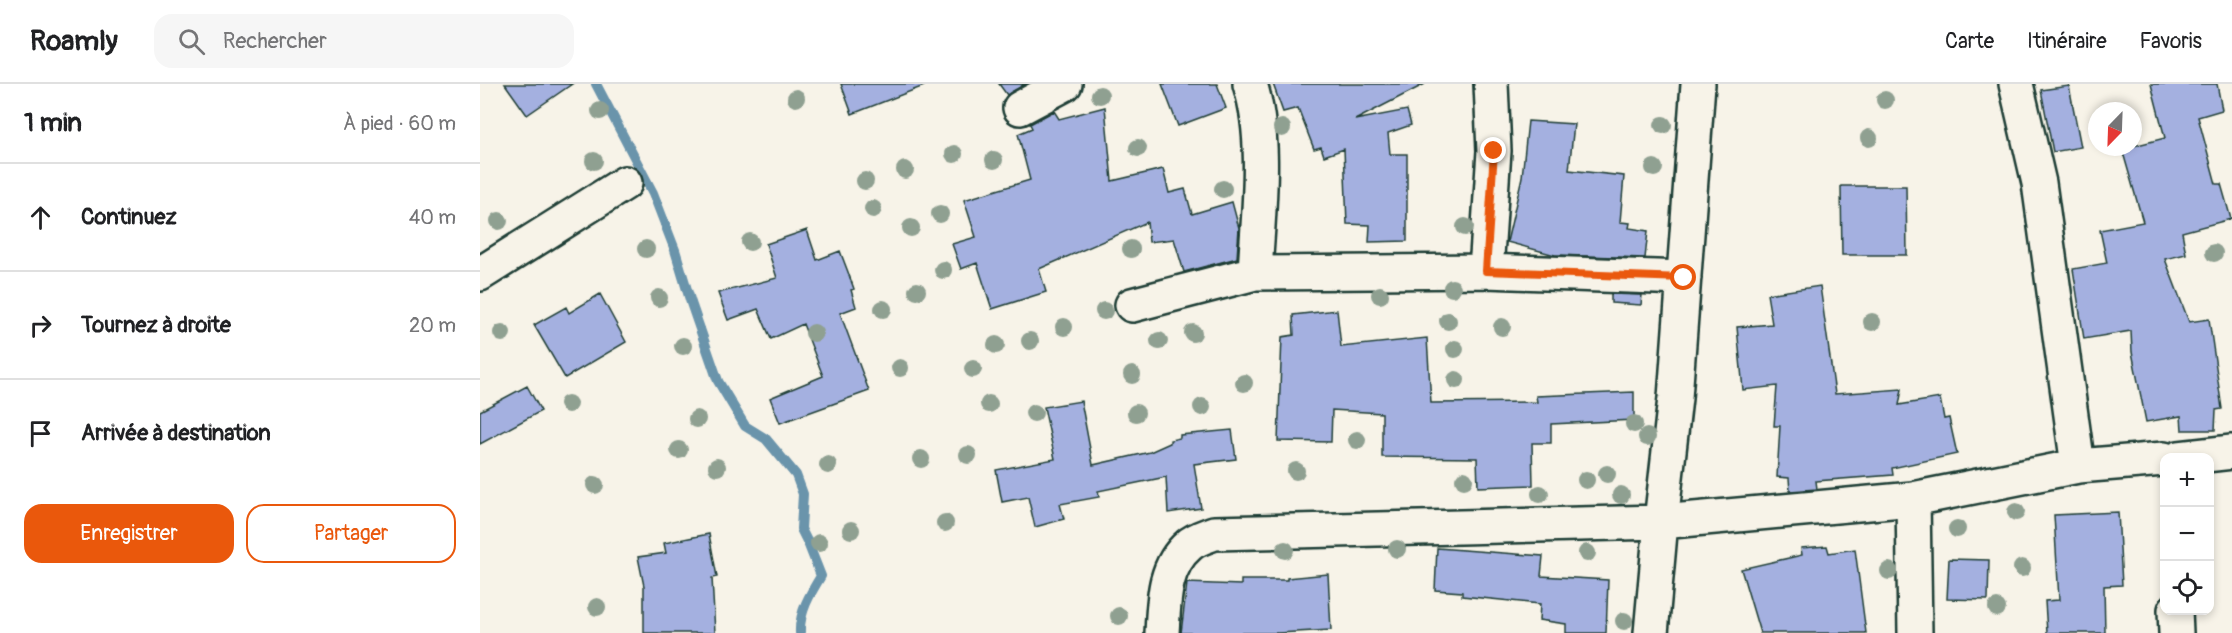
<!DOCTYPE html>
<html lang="fr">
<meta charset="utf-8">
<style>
:root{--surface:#fff;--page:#f6f6f6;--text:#202124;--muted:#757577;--line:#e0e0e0;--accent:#ea580c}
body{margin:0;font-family:Pangolin,sans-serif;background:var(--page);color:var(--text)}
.controls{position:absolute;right:18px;bottom:18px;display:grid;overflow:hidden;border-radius:12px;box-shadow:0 3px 9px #0003}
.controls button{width:54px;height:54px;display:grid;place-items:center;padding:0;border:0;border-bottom:2px solid var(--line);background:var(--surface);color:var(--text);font:30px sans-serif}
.compass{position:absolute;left:1608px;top:18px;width:54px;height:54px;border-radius:50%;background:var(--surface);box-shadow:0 3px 9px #0003;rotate:203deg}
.stop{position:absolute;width:18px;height:18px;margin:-14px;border:4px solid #ea580c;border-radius:50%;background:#fff}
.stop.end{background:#ea580c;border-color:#fff;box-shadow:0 2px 6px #0008}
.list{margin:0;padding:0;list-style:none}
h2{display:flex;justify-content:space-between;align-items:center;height:78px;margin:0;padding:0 24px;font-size:26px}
h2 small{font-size:20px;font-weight:400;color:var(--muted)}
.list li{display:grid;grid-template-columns:39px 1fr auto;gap:18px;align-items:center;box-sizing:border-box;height:108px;padding:0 24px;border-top:2px solid var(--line)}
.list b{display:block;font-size:22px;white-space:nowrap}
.list em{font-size:20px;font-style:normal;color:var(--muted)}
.actions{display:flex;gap:12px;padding:18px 24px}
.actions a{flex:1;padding:14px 0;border:2px solid var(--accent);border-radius:18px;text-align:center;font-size:21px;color:var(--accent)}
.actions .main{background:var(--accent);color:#fff}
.icon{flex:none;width:33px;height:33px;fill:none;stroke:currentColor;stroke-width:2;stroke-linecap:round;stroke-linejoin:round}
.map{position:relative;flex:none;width:1752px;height:549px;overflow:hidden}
header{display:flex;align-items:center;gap:36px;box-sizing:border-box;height:84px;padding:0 30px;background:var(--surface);border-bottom:2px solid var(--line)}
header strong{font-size:28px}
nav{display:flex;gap:33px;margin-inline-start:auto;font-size:21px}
.search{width:420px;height:54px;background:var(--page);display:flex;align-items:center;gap:15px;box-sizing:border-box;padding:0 21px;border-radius:18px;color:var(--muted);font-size:22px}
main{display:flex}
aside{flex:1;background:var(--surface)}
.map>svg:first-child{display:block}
</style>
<header>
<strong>Roamly</strong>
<div class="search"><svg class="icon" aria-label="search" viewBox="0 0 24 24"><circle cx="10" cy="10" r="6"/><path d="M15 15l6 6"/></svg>Rechercher</div>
<nav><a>Carte</a><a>Itinéraire</a><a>Favoris</a></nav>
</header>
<main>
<aside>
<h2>1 min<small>À pied · 60 m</small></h2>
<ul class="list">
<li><svg class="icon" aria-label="ahead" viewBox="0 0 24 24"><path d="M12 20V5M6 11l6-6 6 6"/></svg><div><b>Continuez</b></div><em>40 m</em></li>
<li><svg class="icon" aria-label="right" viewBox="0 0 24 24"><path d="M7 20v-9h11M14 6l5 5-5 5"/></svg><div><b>Tournez à droite</b></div><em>20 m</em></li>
<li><svg class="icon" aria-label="arrive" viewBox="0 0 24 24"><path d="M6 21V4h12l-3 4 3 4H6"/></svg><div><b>Arrivée à destination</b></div></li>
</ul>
<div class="actions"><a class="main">Enregistrer</a><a>Partager</a></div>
</aside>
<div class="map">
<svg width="1752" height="549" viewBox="0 0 1752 549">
<rect width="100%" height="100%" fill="#f7f3e8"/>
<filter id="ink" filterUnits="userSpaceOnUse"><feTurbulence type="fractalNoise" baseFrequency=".0167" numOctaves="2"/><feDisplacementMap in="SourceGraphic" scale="12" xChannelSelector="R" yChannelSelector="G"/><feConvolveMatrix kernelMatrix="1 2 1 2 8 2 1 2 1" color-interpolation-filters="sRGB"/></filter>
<g filter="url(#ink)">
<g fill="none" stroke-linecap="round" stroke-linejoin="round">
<path stroke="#6b94ab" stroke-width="10" d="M116,0L173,109L195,166L211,219L238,297L265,342L286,355L316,391L323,410L321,445L328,459L341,492C330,510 319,528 320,549"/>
</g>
<path fill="#a4b0e0" stroke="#1f3d34" stroke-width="1.5" d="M25,0H92L47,31Z
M361,0H444V2L372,30Z
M519,0H545L527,11Z
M682,0H737L746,24L698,42Z
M793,0H945L875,36L927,26L931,41L908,49L910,70H927V157L889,158L890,141L867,140L864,65L844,72L841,63L834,65L818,24L803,28Z
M1671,0H1737L1742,26L1718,33L1736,100H1741L1751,135L1702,148L1706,170L1685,175L1709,238L1729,235L1742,325L1736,326L1735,346H1702L1701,332L1666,338L1652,268L1651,247L1604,255L1593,185L1627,179L1620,146L1663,138L1642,65L1685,54Z
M1589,2L1601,63L1573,68L1561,6Z
M625,23L632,97L683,85L689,109L705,105L712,130L752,118L759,144L757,174L704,188L694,155L669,158L667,138L559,185L566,208L512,225L497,179L481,185L472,160L496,153L484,116L550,96L538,50L552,44L550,40L574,27L579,35Z
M1048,37L1094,40L1089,86L1144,92L1140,138L1150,139L1149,144L1168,147L1165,174L1075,171L1027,158L1042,93Z
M1361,102H1426L1427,171H1362Z
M327,146L337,176L360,167L368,188L374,205L371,206L376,223L360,229L389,307L300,339L290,314L343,292L323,240L291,255L278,225L248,236L238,209L297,194L286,160Z
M1340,202L1355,310L1422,305L1419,321L1460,314L1464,335L1469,334L1477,370L1412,384L1413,391L1336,397L1337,405L1310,407L1309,394L1297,393L1300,342H1294L1297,302L1263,306L1257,243L1292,240L1287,210Z
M120,210L146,258L85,294L54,241L86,223L89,229Z
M1131,210L1162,211L1161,221L1131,219Z
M857,226L861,263L947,254L951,319L1057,318L1056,312L1154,308V336L1071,340V359H1052L1053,401L998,403L997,374L902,373V329L852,326L851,358L798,357L802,253L814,251L813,231Z
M47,302L61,327L0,360V327Z
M601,317L613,381L670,368L690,359V356L700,354V351L752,346L756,375L714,380L721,424L688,429L686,393L618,407L619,413L580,420L584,435L555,443L548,413L522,418L516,386L575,375L564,323Z
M1638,428L1642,501L1624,502L1625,549H1567L1565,517L1579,516L1574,431Z
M229,450L237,493L232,494L235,549H164V502L158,473L186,469L184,459Z
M1347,462L1349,469L1375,465L1386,549H1280L1261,485L1322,471L1321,464Z
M957,464L1063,472L1061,492L1128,496L1126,549H1086V540L1059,536L1060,520L982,512V508L955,506Z
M1469,475L1509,476L1508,516L1467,515Z
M848,490L851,546L798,549H701L707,499L761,501V496H807V494Z"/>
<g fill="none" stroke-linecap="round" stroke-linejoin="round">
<g stroke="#1f3d34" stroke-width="38">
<path id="street" d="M1536,0L1559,99L1598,382
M540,24L585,0
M1006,187L1014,67L1011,0
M775,189L1006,187L1204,194
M0,190L145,99
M652,221L775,189C778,130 788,56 770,0
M1699,374L1752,368
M1433,415L1435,549
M1695,526L1696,549
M682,549C684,518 683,483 709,461C715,455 727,452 734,449L1181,438L1433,415L1598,382L1684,375
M1171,549L1181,438L1195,314L1218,0"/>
</g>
<use href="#street" stroke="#f7f3e8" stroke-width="33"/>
</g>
<g fill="#8fa091">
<circle cx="620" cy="11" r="9"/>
<circle cx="316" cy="14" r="9"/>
<circle cx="1405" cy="16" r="9"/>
<circle cx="120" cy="27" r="9"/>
<circle cx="1183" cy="41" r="9"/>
<circle cx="802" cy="44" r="9"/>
<circle cx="1389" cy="54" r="9"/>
<circle cx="658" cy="64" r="9"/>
<circle cx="474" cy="70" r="9"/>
<circle cx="514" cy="76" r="9"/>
<circle cx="114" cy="77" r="9"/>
<circle cx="1174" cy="84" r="9"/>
<circle cx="425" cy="86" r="9"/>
<circle cx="385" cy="97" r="9"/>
<circle cx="743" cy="105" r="9"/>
<circle cx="393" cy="125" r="9"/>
<circle cx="460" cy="130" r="9"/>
<circle cx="19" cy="137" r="9"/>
<circle cx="985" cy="143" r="9"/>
<circle cx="431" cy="144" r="9"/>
<circle cx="270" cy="158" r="9"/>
<circle cx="166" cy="165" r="9"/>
<circle cx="651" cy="165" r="9"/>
<circle cx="1734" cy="169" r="9"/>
<circle cx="463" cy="186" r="9"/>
<circle cx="972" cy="204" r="9"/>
<circle cx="437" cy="207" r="9"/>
<circle cx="900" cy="211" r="9"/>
<circle cx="179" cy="214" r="9"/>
<circle cx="403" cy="225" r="9"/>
<circle cx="624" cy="227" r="9"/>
<circle cx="968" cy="237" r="9"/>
<circle cx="1392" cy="238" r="9"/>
<circle cx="584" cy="243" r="9"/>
<circle cx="1022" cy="243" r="9"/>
<circle cx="22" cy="249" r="9"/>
<circle cx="334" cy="249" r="9"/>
<circle cx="713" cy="249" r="9"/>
<circle cx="550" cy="257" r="9"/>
<circle cx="679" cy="257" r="9"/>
<circle cx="516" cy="261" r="9"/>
<circle cx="203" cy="262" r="9"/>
<circle cx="975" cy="265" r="9"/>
<circle cx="420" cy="284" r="9"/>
<circle cx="493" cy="285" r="9"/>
<circle cx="652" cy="291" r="9"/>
<circle cx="976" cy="296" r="9"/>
<circle cx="764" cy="299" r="9"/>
<circle cx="88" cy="320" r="9"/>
<circle cx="509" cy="320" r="9"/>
<circle cx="722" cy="323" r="9"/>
<circle cx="554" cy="329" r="9"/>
<circle cx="656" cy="329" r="9"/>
<circle cx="217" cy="335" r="9"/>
<circle cx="1154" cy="340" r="9"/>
<circle cx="1167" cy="353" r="9"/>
<circle cx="877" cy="356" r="9"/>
<circle cx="199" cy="366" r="9"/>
<circle cx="488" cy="371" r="9"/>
<circle cx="441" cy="375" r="9"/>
<circle cx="348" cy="381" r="9"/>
<circle cx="237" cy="383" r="9"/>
<circle cx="816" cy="387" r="9"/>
<circle cx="1127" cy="390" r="9"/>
<circle cx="984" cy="396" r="9"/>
<circle cx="1106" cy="396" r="9"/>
<circle cx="115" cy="401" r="9"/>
<circle cx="1060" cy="410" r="9"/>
<circle cx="1141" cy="411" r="9"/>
<circle cx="1536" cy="428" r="9"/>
<circle cx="465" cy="439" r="9"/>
<circle cx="1477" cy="445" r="9"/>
<circle cx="371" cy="446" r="9"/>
<circle cx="339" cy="459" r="9"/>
<circle cx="917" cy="465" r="9"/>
<circle cx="805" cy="466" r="9"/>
<circle cx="1107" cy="469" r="9"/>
<circle cx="1542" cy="484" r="9"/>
<circle cx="1409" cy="487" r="9"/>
<circle cx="117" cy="523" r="9"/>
<circle cx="1517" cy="524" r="9"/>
<circle cx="639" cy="532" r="9"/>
<circle cx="1144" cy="537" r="9"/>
</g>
</g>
<g fill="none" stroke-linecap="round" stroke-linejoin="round" filter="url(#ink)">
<path stroke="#ea580c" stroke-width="8" d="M1014,67L1006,187L1204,194"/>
</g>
</svg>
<div class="controls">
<button>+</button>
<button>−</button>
<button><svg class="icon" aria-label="locate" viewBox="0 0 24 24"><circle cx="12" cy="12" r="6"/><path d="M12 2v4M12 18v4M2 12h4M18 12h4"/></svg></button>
</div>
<svg class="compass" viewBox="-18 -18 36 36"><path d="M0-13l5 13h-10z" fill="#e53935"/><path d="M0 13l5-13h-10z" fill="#757577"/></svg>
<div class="stop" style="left:1204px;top:194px"></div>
<div class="stop end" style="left:1014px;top:67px"></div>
</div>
</main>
